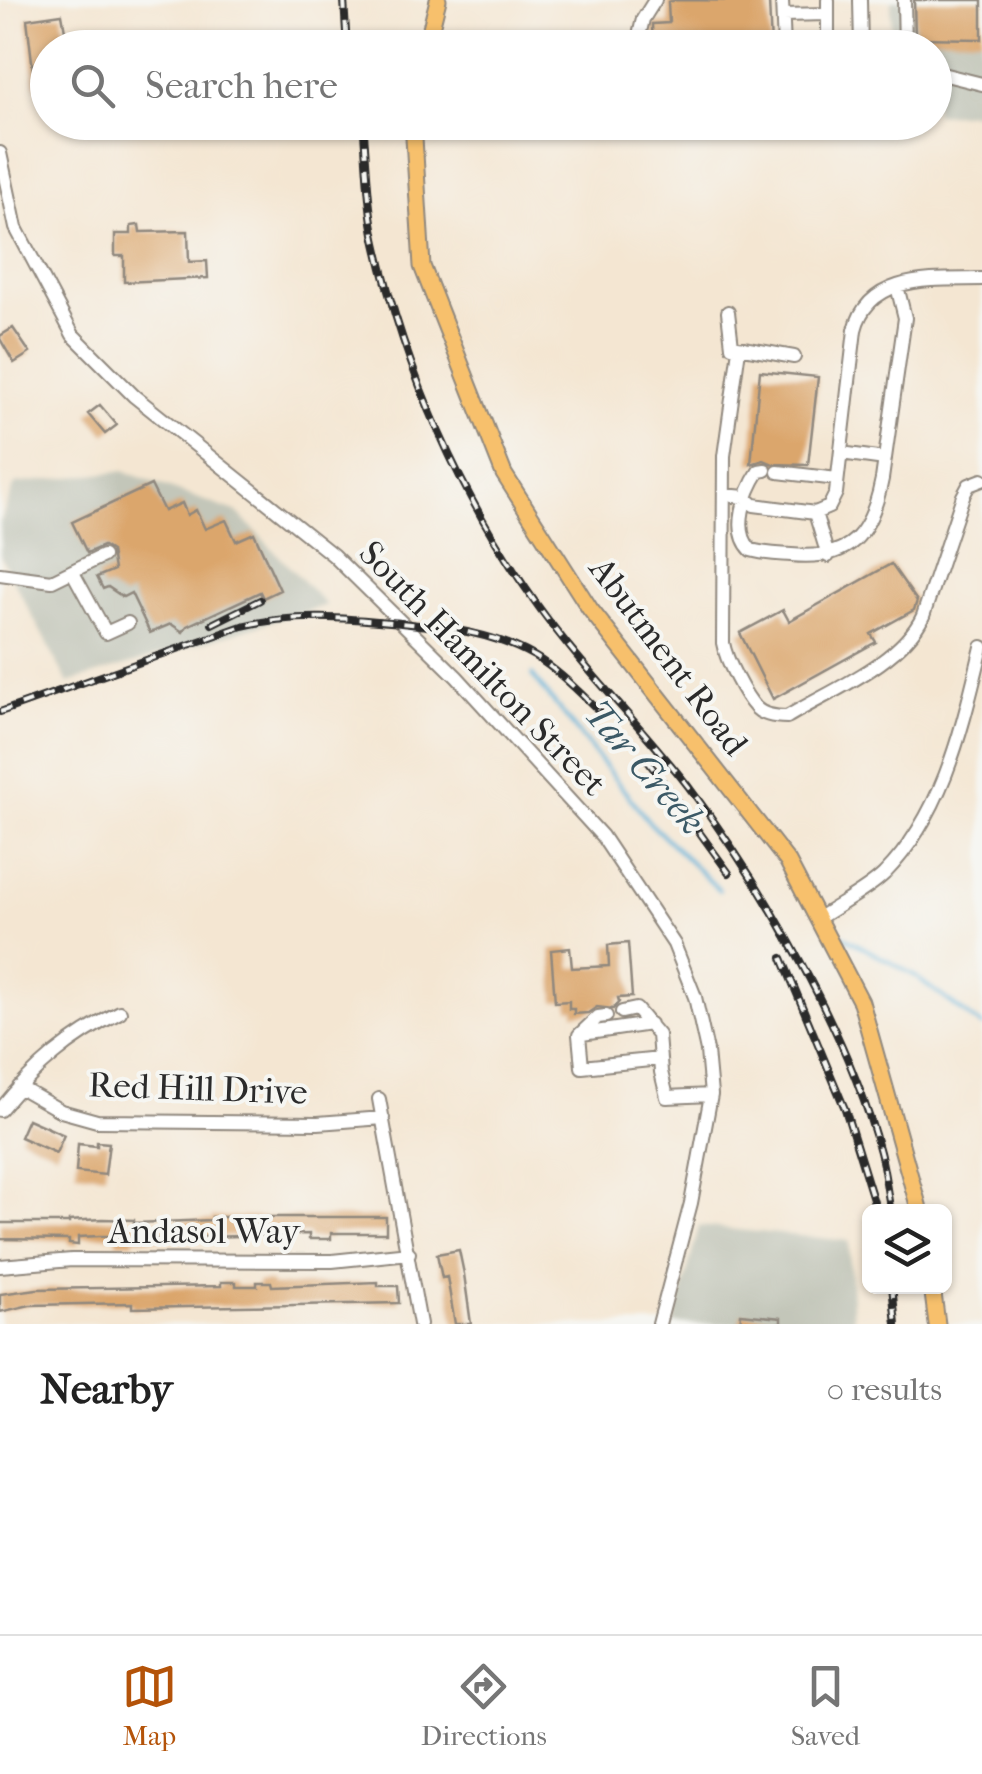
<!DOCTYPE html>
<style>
:root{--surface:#fff;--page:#f2f2f2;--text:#222;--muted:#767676;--line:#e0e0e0;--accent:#b45309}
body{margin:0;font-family:"IM FELL French Canon",serif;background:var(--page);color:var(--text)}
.controls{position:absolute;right:30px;bottom:30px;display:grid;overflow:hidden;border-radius:15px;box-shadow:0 2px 8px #0004}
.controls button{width:90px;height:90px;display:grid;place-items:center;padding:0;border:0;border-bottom:2px solid var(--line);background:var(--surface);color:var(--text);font:50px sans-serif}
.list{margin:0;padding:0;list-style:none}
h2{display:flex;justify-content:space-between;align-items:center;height:130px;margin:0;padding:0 40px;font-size:42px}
h2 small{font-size:32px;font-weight:400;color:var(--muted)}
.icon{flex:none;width:55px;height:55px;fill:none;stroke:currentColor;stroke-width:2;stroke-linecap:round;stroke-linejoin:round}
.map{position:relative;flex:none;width:982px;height:1324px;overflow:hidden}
.search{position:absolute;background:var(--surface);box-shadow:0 2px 8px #0004;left:30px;right:30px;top:30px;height:110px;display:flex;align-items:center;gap:25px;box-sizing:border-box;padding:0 35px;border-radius:55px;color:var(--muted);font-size:38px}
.sheet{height:310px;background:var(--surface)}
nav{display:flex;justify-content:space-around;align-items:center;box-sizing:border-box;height:140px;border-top:2px solid var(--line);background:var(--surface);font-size:28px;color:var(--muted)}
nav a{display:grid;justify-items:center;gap:5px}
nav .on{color:var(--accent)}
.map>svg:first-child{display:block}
</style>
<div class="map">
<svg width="982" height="1324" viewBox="0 0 982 1324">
<rect width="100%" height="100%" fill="#f6f6f2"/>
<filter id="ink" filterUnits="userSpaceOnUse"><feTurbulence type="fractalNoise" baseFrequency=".01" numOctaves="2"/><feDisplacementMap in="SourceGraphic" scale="20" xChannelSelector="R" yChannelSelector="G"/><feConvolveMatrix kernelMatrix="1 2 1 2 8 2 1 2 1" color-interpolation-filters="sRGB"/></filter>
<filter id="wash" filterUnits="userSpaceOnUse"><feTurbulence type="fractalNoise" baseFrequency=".0048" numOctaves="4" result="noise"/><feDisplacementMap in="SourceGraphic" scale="40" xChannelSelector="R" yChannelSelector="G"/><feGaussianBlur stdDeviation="2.25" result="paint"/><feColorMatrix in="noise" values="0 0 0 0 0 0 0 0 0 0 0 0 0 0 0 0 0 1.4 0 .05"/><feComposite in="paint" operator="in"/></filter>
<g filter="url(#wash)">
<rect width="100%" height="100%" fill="#f4e6d2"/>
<path fill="#c3c6b9" d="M891,0H982V112L935,114L934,48L892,47Z
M123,471L238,513L326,605L68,683L0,555V522L15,484Z
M699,1226L849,1241L853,1324H674Z"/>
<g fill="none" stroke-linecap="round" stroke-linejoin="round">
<path stroke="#59aed5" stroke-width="4" d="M532,675L650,823L719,890
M839,934L912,974L982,1026"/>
</g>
<g id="blocks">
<path fill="#dba66c" d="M676,0L769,1L771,48H717L716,45L653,48L652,24L669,23L668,2Z
M914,0H982V39L915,38Z
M62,14L68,48H48V85L35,87L27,19Z
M139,225L140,232L188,231L189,262L207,261L208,278L124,282V256H115V234H131V226Z
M13,328L30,353L14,363L0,339V336Z
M760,371L818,377L808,465L773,464L764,460L751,464Z
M100,405L117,425L105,434L88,414Z
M151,485L164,511L182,503L187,515L196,510L205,529L226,520L236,541L254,533L280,590L263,598L260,592L187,626L183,632L171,624L150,633L131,593L123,597L108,587L103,589L97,577L114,570L111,551L103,546L87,553L72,522Z
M891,564L917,601L914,610L871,634L876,642L773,699L740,633L783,610L789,621Z
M628,943L632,997L618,998L619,1002L613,1009L597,1007L588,1013L574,1014V1009H569V1001L555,1002L551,950L570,948L572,968L609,966L608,945Z
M28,1119L64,1135L56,1153L20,1137Z
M97,1142L109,1143L105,1175L76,1172L78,1144L97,1146Z
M212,1217H386V1233H331V1239H309V1234L134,1239V1243H117V1236H100L78,1237V1245L69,1244V1240L0,1239V1223H69V1221L102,1219L134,1220V1223L212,1220Z
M459,1250L464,1274L471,1324H455L447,1277L442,1278L437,1254Z
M221,1282H236V1286H257V1282H271L272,1286L378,1282V1286H398L399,1303L132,1308V1303L30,1305L0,1312V1294L37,1289L221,1286Z
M741,1314L781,1318V1324H740Z"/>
</g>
</g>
<g filter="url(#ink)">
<use href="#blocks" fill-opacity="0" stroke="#90887e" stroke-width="2.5"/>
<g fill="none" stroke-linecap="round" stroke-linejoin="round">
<g stroke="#90887e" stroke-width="16">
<path id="minor" d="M782,0L784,48
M828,0V48
M860,0L861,48
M904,0L905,48
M783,15L828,14
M636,48L643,19L655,0
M934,72L982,84
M0,153L16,228L73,335L134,396L333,555L457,677L602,836L674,944L695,997L707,1051L711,1095L691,1203L659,1324
M728,312L732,346L794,357
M739,349L724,456L723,643C726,660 744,695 756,708C764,716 776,717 787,717C830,691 901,663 923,616L963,496L969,485L982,480
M841,453L885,459
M765,470L759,471C746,491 731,530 751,550C764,554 777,554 791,555C850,561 871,535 882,479L905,318L897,286
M778,472L837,479
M724,495L745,497L754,505L815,513L828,556
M815,513L829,507L836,493L855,330C869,273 935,280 982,279
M72,571L106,633L128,623
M0,574L52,581L103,556
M819,918C840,904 866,891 884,874C944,813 962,728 982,647
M622,1012L636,1009L658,1035L661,1072L667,1097L711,1095
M606,1016L598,1017L579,1035L582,1067L660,1059
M582,1034L650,1024
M19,1087L61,1111L97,1121L318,1123L383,1118
M379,1099L420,1324
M0,1110C36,1066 69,1038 120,1012
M0,1266L72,1260L332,1261L409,1253"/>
</g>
<g stroke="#90887e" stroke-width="19">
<path id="major" d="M426,48L438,0
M413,122L422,266L504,474L590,609L788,862L861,1002L920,1212
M932,1286L937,1324"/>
</g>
<use href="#minor" stroke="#fff" stroke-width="12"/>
<use href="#major" stroke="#f7c06c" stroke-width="15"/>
<g stroke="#2b2b2b" stroke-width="8">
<path id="rail" d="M344,0L347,48
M363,122C367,162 367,204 376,243C405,371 461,499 538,606C583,669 640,724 688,786C763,885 848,1032 880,1152C885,1171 887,1192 891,1212
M212,624L260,600
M0,712L242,626C295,613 347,618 401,623C448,628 492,632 534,656C558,670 577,690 598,710
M647,760L729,873
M782,958L845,1109L877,1212
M892,1286L896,1324"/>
</g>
<use href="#rail" stroke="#f6f6f2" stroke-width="4" stroke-dasharray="11" stroke-linecap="butt"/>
</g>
</g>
<g text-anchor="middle" stroke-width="8" stroke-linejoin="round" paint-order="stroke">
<g font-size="35" fill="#2b2b2b" stroke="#f6f6f2">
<text transform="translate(669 656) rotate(53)" y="12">Abutment Road</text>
<text transform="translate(483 668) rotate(46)" y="12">South Hamilton Street</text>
<text transform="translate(198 1088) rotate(2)" y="12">Red Hill Drive</text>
<text x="204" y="1243">Andasol Way</text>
</g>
<g font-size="38" font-style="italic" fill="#3b5966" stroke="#f6f6f2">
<text transform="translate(645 767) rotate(49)" y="13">Tar Creek</text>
</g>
</g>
</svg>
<div class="controls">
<button><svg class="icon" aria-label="layers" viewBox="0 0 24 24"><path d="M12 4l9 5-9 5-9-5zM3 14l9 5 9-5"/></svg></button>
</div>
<div class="search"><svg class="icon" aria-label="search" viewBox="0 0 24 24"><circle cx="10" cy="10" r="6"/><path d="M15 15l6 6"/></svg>Search here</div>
</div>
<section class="sheet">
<h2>Nearby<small>0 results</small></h2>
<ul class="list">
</ul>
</section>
<nav>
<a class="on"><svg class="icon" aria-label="map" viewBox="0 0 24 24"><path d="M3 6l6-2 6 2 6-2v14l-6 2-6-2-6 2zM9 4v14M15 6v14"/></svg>Map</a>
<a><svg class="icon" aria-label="directions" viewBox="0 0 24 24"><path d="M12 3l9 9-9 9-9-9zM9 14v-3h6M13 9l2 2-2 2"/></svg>Directions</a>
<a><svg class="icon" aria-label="saved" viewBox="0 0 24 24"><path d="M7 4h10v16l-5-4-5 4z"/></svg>Saved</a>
</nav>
